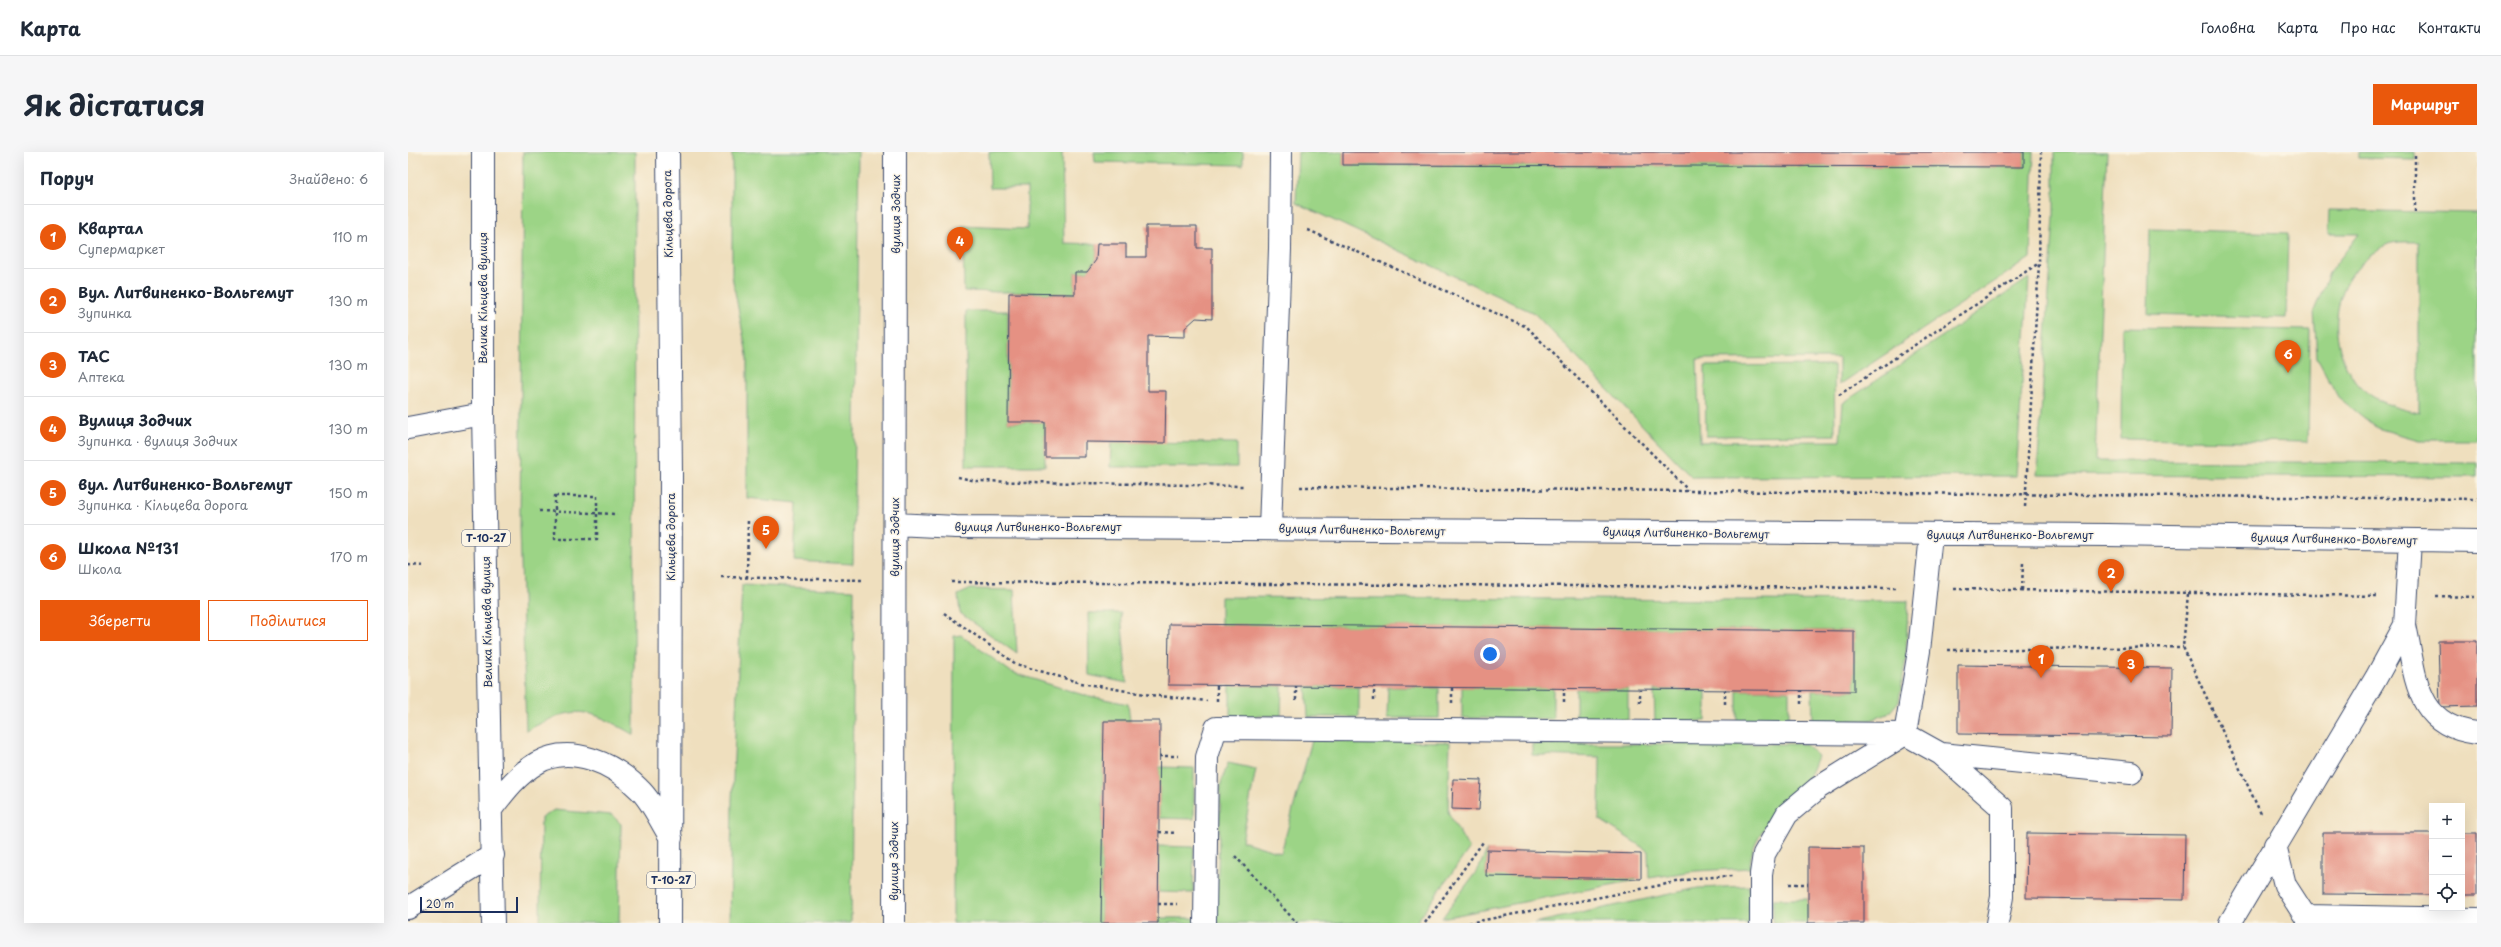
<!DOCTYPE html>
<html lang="uk">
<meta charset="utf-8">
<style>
:root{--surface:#fff;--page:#f6f6f7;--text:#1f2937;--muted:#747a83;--line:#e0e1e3;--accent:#ea580c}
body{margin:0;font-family:"Playpen Sans",sans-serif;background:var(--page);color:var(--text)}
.controls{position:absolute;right:12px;bottom:12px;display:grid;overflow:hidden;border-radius:0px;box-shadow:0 4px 16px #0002}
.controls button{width:36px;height:36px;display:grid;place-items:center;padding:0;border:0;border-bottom:1px solid var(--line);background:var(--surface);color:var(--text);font:20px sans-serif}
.scale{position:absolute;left:12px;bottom:10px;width:98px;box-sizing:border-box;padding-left:4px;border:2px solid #1b2f5e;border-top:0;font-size:11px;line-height:14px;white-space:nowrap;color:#1b2f5e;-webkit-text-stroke:3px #fcf5e5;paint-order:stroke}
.you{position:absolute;left:1082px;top:502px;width:14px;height:14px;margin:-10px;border:3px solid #fff;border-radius:50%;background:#1a73e8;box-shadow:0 0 0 6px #1a73e833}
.badge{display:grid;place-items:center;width:26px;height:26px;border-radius:50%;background:var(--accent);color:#fff;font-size:13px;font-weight:700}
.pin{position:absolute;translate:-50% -33px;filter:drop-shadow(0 1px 2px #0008)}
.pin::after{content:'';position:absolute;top:21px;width:14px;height:12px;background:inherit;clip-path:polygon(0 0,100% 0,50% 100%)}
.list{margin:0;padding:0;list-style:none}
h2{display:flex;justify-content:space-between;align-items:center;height:52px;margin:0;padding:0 16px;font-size:17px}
h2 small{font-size:13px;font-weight:400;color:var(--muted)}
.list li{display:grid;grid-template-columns:26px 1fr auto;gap:12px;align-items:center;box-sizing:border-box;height:64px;padding:0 16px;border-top:1px solid var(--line)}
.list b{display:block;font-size:15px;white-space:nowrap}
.list p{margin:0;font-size:13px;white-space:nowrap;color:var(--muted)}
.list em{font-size:13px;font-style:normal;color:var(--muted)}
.actions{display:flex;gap:8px;padding:12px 16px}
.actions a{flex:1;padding:9px 0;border:1px solid var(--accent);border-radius:0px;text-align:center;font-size:14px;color:var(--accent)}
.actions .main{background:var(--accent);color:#fff}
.icon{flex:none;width:22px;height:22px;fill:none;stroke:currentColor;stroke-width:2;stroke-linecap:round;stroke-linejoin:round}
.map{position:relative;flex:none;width:2069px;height:771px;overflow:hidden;border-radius:0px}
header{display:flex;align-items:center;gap:24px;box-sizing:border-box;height:56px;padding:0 20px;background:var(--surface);border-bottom:1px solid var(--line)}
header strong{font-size:19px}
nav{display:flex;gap:22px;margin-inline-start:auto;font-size:14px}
.intro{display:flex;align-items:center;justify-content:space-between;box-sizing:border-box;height:96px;padding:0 24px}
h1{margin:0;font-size:28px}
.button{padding:10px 18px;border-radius:0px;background:var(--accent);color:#fff;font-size:14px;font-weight:700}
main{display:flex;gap:24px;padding:0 24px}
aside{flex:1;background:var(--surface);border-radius:0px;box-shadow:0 4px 16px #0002}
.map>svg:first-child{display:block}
</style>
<header>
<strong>Карта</strong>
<nav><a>Головна</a><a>Карта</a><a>Про нас</a><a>Контакти</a></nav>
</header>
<div class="intro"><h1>Як дістатися</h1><a class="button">Маршрут</a></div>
<main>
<aside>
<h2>Поруч<small>Знайдено: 6</small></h2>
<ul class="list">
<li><span class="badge">1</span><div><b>Квартал</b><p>Супермаркет</p></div><em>110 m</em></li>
<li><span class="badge">2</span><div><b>Вул. Литвиненко-Вольгемут</b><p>Зупинка</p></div><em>130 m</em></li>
<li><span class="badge">3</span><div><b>ТАС</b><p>Аптека</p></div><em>130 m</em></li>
<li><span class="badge">4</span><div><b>Вулиця Зодчих</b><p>Зупинка · вулиця Зодчих</p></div><em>130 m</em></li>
<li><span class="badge">5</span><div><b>вул. Литвиненко-Вольгемут</b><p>Зупинка · Кільцева дорога</p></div><em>150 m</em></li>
<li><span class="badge">6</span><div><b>Школа №131</b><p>Школа</p></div><em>170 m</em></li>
</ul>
<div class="actions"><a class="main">Зберегти</a><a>Поділитися</a></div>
</aside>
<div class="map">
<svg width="2069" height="771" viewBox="0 0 2069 771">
<rect width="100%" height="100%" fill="#fcf5e5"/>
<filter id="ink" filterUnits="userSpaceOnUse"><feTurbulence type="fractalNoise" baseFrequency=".025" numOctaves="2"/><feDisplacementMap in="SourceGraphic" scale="8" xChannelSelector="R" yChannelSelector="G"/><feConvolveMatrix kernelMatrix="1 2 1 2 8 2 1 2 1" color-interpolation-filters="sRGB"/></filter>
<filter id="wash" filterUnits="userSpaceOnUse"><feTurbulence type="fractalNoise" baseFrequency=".012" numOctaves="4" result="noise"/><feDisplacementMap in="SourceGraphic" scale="16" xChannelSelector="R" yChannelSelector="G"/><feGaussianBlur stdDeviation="0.9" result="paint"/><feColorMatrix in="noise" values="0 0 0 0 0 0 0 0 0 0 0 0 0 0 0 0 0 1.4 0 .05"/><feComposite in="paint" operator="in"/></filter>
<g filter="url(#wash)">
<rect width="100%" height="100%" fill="#efdfbe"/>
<path fill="#9cd486" stroke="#5c8272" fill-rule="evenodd" d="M115,0H227L226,583C178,555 168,552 118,579L112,374Z
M324,0H451L445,412L386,409L389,351L339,346V203L324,124Z
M581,0H654L656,91L689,92L688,108L679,120H667V142L556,139L555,74L619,77V36H582Z
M686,0H835V13L687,10Z
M890,0H935V13L1616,15V0H1626L1622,106L1431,233V206L1289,207L1292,290L1432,289L1435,251L1621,126L1608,324L1284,325L1126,161L888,51Z
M1646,0H1699L1687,309L2069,311V325L1629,323L1646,65Z
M1951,0H2007V7L1951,6Z
M1921,58L2069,61V288H2011L1969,276L1930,245L1909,206L1906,159L1921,121L1951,82H1920ZM2011,90V261C1989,256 1965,250 1949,231C1918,193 1922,130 1965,102C1970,99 1975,94 1980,92C1989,89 2002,90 2011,90Z
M1742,77L1880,81L1878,166L1740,162Z
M558,159H600V270H637V314H558Z
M1714,175L1902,178L1900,290L1713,287Z
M1426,213L1427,283L1298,284L1297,214Z
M703,290L829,291V315H702Z
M334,433L446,438L443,771H322L324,648Z
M563,437L606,438L609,502L552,461L550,443Z
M813,445L1500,449L1498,506L1491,549L1480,562L1463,568L1405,569L1404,539H1446V479L813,473Z
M680,461H713L719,531L681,523Z
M553,483L603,520L672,542L720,552L722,569H696L693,771H545L546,484Z
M822,533L874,534L873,564H822Z
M898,534L951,535V565H900Z
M980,535L1031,536V566H979Z
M1054,535L1145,536V567L1054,566Z
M1168,537H1220V568H1168Z
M1246,538H1298V569H1247Z
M1329,538L1381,539V570H1329Z
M904,588L1042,590L1040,660L1061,697L1008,771H808L813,631L820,611L848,617L834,689L873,701Z
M1124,592H1397L1410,604C1407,611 1405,619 1401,624C1380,652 1342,678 1342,716L1287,719L1241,726L1240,699L1191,667L1192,605L1124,603Z
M751,615L786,616V667L751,666Z
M146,658L204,663L213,672L211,771H132L133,666Z
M750,694L786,695L785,741L750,740Z
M1079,698L1078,723L1233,727L1034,766L1071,716Z
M1341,734V771H1126L1290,736Z
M1365,747H1400V771H1365Z
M750,766H786V771H750Z"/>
<g id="blocks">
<path fill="#e59183" d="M935,0H1616V15L935,13Z
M738,74H789V96H804V167L788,166L777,176V185L740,184V239H758L757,291L677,290V305H637V270H600L601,141L667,142V120H679L688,108L689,92H718V105H738Z
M761,472L1446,479V539L760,533Z
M2030,489H2069V554L2032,555Z
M1550,513L1764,516L1763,585L1550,582Z
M696,569H752L750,771H693Z
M1045,627L1073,628L1071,658L1044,657Z
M1619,681L1777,683L1776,748L1618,746Z
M1915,681H2024V743L1915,742Z
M2054,681H2069V743H2054Z
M1400,695L1456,696V771H1400Z
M1079,698L1233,702V727L1078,724Z"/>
</g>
</g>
<g filter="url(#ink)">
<use href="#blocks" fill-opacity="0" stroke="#3b496c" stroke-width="1"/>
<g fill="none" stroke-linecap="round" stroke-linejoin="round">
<g stroke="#3b496c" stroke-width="24">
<path id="minor" d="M0,276L75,262
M487,372L548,375L1700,383L2069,389
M862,377L872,97L873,0
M1997,473C2008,523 2006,574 2069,581
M1533,602L1594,656V745L1589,771
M1867,693L1877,733L1897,764L2069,767
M0,756L85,703
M486,771L487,0
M797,771L799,605L808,576L1497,582L1533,602L1723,621
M1353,771V722L1356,702L1379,662L1410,636L1497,582L1511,499L1523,383
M1822,771L1968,526L1997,473L2002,388"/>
</g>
<g stroke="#3b496c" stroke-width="24">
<path id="highway" d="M75,0V262L85,771
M260,0L263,322L262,771
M84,656C97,639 110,622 129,611C163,591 206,612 231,637C244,649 253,671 263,686"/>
</g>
<path stroke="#3b496c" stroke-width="2.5" stroke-dasharray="3 3" stroke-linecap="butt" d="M2007,60V0
M900,78L1119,175L1280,338
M1431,243L1631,111
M550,325L568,329L835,334
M892,335L2069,347
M147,344H189V387H147Z
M1617,355L1631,111L1633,0
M131,359L209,362
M0,413L18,414
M313,425L455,428
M339,426L340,366
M543,430L1489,436
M1546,437L1971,444
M1614,438L1615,410
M1780,442L1775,495L1854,664
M2028,444L2069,445
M536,461L608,512L673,531L742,543L799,549
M1540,498L1775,495
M888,548V534
M966,548V535
M809,549V533
M1156,550V536
M1044,551V535
M1232,551V538
M1317,552V538
M1393,552V539
M751,604H770
M751,680L769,681
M827,704L889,771
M1381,732H1400
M750,752H769
M1017,771L1075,690
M1061,771L1289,726L1324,724"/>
<use href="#minor" stroke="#fff" stroke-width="22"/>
<use href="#highway" stroke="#fff" stroke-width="22"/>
</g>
</g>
<g text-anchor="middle" stroke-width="3" stroke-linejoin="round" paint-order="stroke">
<g fill="#fcf5e5" stroke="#5e6a86" stroke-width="1">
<rect x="54" y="378" width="48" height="16" rx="3"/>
<rect x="239" y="720" width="48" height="16" rx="3"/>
</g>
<g font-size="10" font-weight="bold" fill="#1b2f5e">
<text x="78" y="390">Т-10-27</text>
<text x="263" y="732">Т-10-27</text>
</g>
<g font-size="11" fill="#1b2f5e" stroke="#fcf5e5">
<text transform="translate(260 62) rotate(-91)" y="4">Кільцева дорога</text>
<text transform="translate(488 62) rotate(-90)" y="4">вулиця Зодчих</text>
<text transform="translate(75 146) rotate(-90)" y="4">Велика Кільцева вулиця</text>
<text x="630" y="379">вулиця Литвиненко-Вольгемут</text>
<text transform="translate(954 378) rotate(1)" y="4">вулиця Литвиненко-Вольгемут</text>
<text transform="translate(1278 381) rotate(1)" y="4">вулиця Литвиненко-Вольгемут</text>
<text x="1602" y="387">вулиця Литвиненко-Вольгемут</text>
<text transform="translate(263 385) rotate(-90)" y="4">Кільцева дорога</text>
<text transform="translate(487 385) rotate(-90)" y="4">вулиця Зодчих</text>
<text transform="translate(1926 387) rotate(1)" y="4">вулиця Литвиненко-Вольгемут</text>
<text transform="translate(79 470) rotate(-91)" y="4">Велика Кільцева вулиця</text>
<text transform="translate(486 709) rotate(-90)" y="4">вулиця Зодчих</text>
</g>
</g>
</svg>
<div class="controls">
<button>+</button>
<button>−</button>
<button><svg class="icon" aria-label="locate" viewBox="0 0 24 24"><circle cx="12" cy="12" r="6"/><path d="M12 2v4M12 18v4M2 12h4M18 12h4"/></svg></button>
</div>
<div class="scale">20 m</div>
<div class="you"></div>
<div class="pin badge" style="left:1633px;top:526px">1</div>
<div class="pin badge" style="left:1703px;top:440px">2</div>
<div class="pin badge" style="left:1723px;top:531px">3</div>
<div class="pin badge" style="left:552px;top:108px">4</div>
<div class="pin badge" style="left:358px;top:397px">5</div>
<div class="pin badge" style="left:1880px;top:221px">6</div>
</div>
</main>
